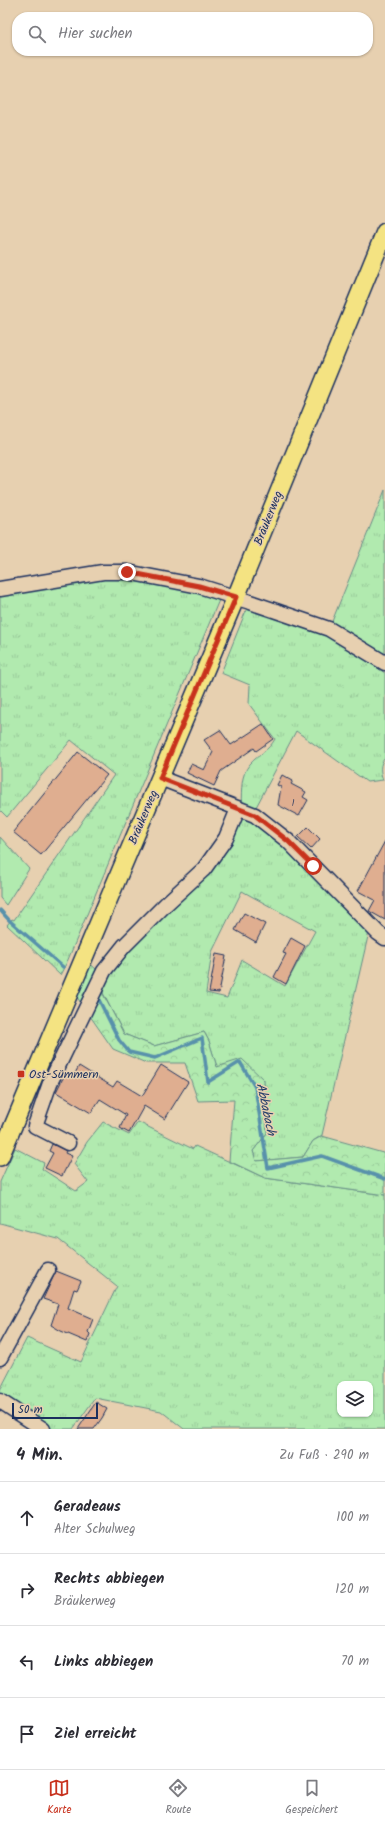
<!DOCTYPE html>
<html lang="de">
<meta charset="utf-8">
<style>
:root{--surface:#fff;--page:#f7f7f7;--text:#2b2b33;--muted:#7c7c81;--line:#e1e1e2;--accent:#c8321e}
body{margin:0;font-family:Kalam,sans-serif;background:var(--page);color:var(--text)}
.controls{position:absolute;right:12px;bottom:12px;display:grid;overflow:hidden;border-radius:8px;box-shadow:0 1px 3px #0004}
.controls button{width:36px;height:36px;display:grid;place-items:center;padding:0;border:0;border-bottom:1px solid var(--line);background:var(--surface);color:var(--text);font:20px sans-serif}
.scale{position:absolute;left:12px;bottom:10px;width:86px;box-sizing:border-box;padding-left:4px;border:2px solid #1b2f5e;border-top:0;font-size:11px;line-height:14px;white-space:nowrap;color:#1b2f5e;-webkit-text-stroke:3px #e7d0b0;paint-order:stroke}
.stop{position:absolute;width:12px;height:12px;margin:-9px;border:3px solid #c8321e;border-radius:50%;background:#fff}
.stop.end{background:#c8321e;border-color:#fff;box-shadow:0 1px 4px #0008}
.list{margin:0;padding:0;list-style:none}
h2{display:flex;justify-content:space-between;align-items:center;height:52px;margin:0;padding:0 16px;font-size:17px}
h2 small{font-size:13px;font-weight:400;color:var(--muted)}
.list li{display:grid;grid-template-columns:26px 1fr auto;gap:12px;align-items:center;box-sizing:border-box;height:72px;padding:0 16px;border-top:1px solid var(--line)}
.list b{display:block;font-size:15px;white-space:nowrap}
.list p{margin:0;font-size:13px;white-space:nowrap;color:var(--muted)}
.list em{font-size:13px;font-style:normal;color:var(--muted)}
.icon{flex:none;width:22px;height:22px;fill:none;stroke:currentColor;stroke-width:2;stroke-linecap:round;stroke-linejoin:round}
.map{position:relative;flex:none;width:385px;height:1429px;overflow:hidden}
.search{position:absolute;background:var(--surface);box-shadow:0 1px 3px #0004;left:12px;right:12px;top:12px;height:44px;display:flex;align-items:center;gap:10px;box-sizing:border-box;padding:0 14px;border-radius:16px;color:var(--muted);font-size:15px}
.sheet{height:340px;background:var(--surface)}
nav{display:flex;justify-content:space-around;align-items:center;box-sizing:border-box;height:56px;border-top:1px solid var(--line);background:var(--surface);font-size:11px;color:var(--muted)}
nav a{display:grid;justify-items:center;gap:2px}
nav .on{color:var(--accent)}
.map>svg:first-child{display:block}
</style>
<div class="map">
<svg width="385" height="1429" viewBox="0 0 385 1429">
<defs>
<pattern id="grass-tufts" width="24" height="20" patternUnits="userSpaceOnUse"><rect width="24" height="20" fill="#b1eaaf"/><path d="M3 7l-1-3M5 7V3M7 7l1-3M15 17l-1-3M17 17v-4M19 17l1-3" fill="none" stroke="#98c999"/></pattern>
<pattern id="forest-crowns" width="20" height="18" patternUnits="userSpaceOnUse"><rect width="20" height="18" fill="#b1eaaf"/><path d="M2 6a3 3 0 1 1 6 0M12 15a3 3 0 1 1 6 0" fill="none" stroke="#98c999"/></pattern>
</defs>
<rect width="100%" height="100%" fill="#e7d0b0"/>
<filter id="ink" filterUnits="userSpaceOnUse"><feTurbulence type="fractalNoise" baseFrequency=".025" numOctaves="2"/><feDisplacementMap in="SourceGraphic" scale="8" xChannelSelector="R" yChannelSelector="G"/><feConvolveMatrix kernelMatrix="1 2 1 2 8 2 1 2 1" color-interpolation-filters="sRGB"/></filter>
<g filter="url(#ink)">
<path fill="url(#grass-tufts)" stroke="#668c86" fill-rule="evenodd" d="M385,490V663L329,629Z
M101,577L172,584L219,600L67,962L60,975L7,925L12,919L14,920L114,775L71,740L7,817L0,810V595Z
M247,608L306,627L337,640L385,673V758C379,764 380,772 383,780L367,782L296,731L255,809L241,804C242,791 240,775 250,764C258,755 269,750 275,739L249,704L250,685L221,673Z
M241,813L287,843L369,932L322,1135L313,1141L303,1157L256,1161L253,1151L267,1133L217,1067L209,1041L204,1032L154,1046L124,1034L103,993L105,977L170,905ZM242,891L315,931L285,986L242,960L227,998L206,993L212,952Z
M103,1122L129,1135L138,1122L193,1149L195,1146L265,1178L385,1195V1429H184L161,1411L95,1398L73,1429H51L0,1393V1390L27,1338L81,1362L117,1286L58,1239L0,1223V1182L15,1148L44,1163L42,1169L76,1191L88,1182L74,1164L87,1142ZM340,1384H370V1414H340Z"/>
<path fill="url(#forest-crowns)" stroke="#668c86" d="M87,961L105,977L103,994L124,1034L154,1046L204,1032L209,1041L217,1067L242,1059L264,1080L267,1133L253,1151L256,1161L303,1157L313,1141L322,1136L383,1153L385,1156V1195L265,1178L229,1161L234,1100L198,1101L185,1063H146L113,1049L74,993Z"/>
<path fill="#b1eaaf" stroke="#668c86" d="M0,837L29,869L6,905L0,898Z"/>
<g fill="none" stroke-linecap="round" stroke-linejoin="round">
<path stroke="#5991ab" stroke-width="3.5" d="M0,910L10,921L63,967
M97,996L119,1040L129,1052L155,1058L202,1038L208,1082L240,1062L255,1087L268,1168L322,1156L385,1179"/>
</g>
<path fill="#dfae90" stroke="#1b2f5e" d="M263,724L273,739L256,751L254,748L221,771L214,786L187,773L191,764L204,770L213,752L204,740L220,730L231,745Z
M78,752L107,775L41,855L13,832Z
M282,775L293,781L291,784L306,792L303,797L308,800L299,816L278,805L281,787L277,785Z
M308,827L320,839L311,849L298,837Z
M385,841V920L369,911L375,900L358,891Z
M244,913L265,924L256,942L235,930Z
M291,938L305,946L286,984L274,977L286,954L283,953Z
M216,954L226,956L219,993L209,992Z
M161,1065L188,1082L165,1119L144,1106L129,1133L120,1128L126,1115L100,1099L91,1113L56,1092L66,1072L73,1077L79,1066L113,1087L117,1081L142,1096Z
M52,1144L66,1151L65,1153L72,1156L62,1176L45,1168L53,1153L49,1151Z
M56,1271L81,1281L77,1290L74,1289L68,1308L93,1319L88,1332L90,1334L87,1342L61,1331L51,1325L58,1304L43,1299Z
M96,1402L107,1409L102,1418L94,1429H78Z"/>
<g fill="none" stroke-linecap="round" stroke-linejoin="round">
<g stroke="#1b2f5e" stroke-width="17">
<path id="minor" d="M0,589L103,572H127L199,586L250,602L329,629L385,663
M160,778L255,815L288,841L378,933L385,938
M68,1143L35,1126L50,1083L104,971L124,946L166,904L204,869L226,838L238,809
M0,1358L48,1270
M0,1401L43,1429"/>
</g>
<g stroke="#1b2f5e" stroke-width="20">
<path id="major" d="M0,1157L236,597L385,232"/>
</g>
<use href="#minor" stroke="#e7d0b0" stroke-width="14"/>
<use href="#major" stroke="#f4e382" stroke-width="17"/>
</g>
</g>
<g fill="none" stroke-linecap="round" stroke-linejoin="round" filter="url(#ink)">
<path stroke="#c8321e" stroke-width="5" d="M127,572L199,586L236,597L160,778L255,815L288,841L313,866"/>
</g>
<rect fill="#c8321e" stroke="#e7d0b0" stroke-width="1.5" x="17" y="1070" width="8" height="8" rx="2"/>
<g text-anchor="middle" stroke-width="3" stroke-linejoin="round" paint-order="stroke">
<g font-size="10" fill="#4c4f6a">
<text x="293" y="806">1</text>
</g>
<g font-size="12" fill="#1b2f5e" stroke="#e7d0b0">
<text transform="translate(268 518) rotate(-68)" y="4">Bräukerweg</text>
<text transform="translate(143 817) rotate(-67)" y="4">Bräukerweg</text>
</g>
<g font-size="12" fill="#1b2f5e" stroke="#e7d0b0" text-anchor="start">
<text x="29" y="1078">Ost-Sümmern</text>
</g>
<g font-size="13" font-style="italic" fill="#253f6b" stroke="#e7d0b0">
<text transform="translate(267 1109) rotate(78)" y="5">Abbabach</text>
</g>
</g>
</svg>
<div class="controls">
<button><svg class="icon" aria-label="layers" viewBox="0 0 24 24"><path d="M12 4l9 5-9 5-9-5zM3 14l9 5 9-5"/></svg></button>
</div>
<div class="scale">50 m</div>
<div class="stop" style="left:313px;top:866px"></div>
<div class="stop end" style="left:127px;top:572px"></div>
<div class="search"><svg class="icon" aria-label="search" viewBox="0 0 24 24"><circle cx="10" cy="10" r="6"/><path d="M15 15l6 6"/></svg>Hier suchen</div>
</div>
<section class="sheet">
<h2>4 Min.<small>Zu Fuß · 290 m</small></h2>
<ul class="list">
<li><svg class="icon" aria-label="ahead" viewBox="0 0 24 24"><path d="M12 20V5M6 11l6-6 6 6"/></svg><div><b>Geradeaus</b><p>Alter Schulweg</p></div><em>100 m</em></li>
<li><svg class="icon" aria-label="right" viewBox="0 0 24 24"><path d="M7 20v-9h11M14 6l5 5-5 5"/></svg><div><b>Rechts abbiegen</b><p>Bräukerweg</p></div><em>120 m</em></li>
<li><svg class="icon" aria-label="left" viewBox="0 0 24 24"><path d="M17 20v-9H6M10 6l-5 5 5 5"/></svg><div><b>Links abbiegen</b></div><em>70 m</em></li>
<li><svg class="icon" aria-label="arrive" viewBox="0 0 24 24"><path d="M6 21V4h12l-3 4 3 4H6"/></svg><div><b>Ziel erreicht</b></div></li>
</ul>
</section>
<nav>
<a class="on"><svg class="icon" aria-label="map" viewBox="0 0 24 24"><path d="M3 6l6-2 6 2 6-2v14l-6 2-6-2-6 2zM9 4v14M15 6v14"/></svg>Karte</a>
<a><svg class="icon" aria-label="directions" viewBox="0 0 24 24"><path d="M12 3l9 9-9 9-9-9zM9 14v-3h6M13 9l2 2-2 2"/></svg>Route</a>
<a><svg class="icon" aria-label="saved" viewBox="0 0 24 24"><path d="M7 4h10v16l-5-4-5 4z"/></svg>Gespeichert</a>
</nav>
